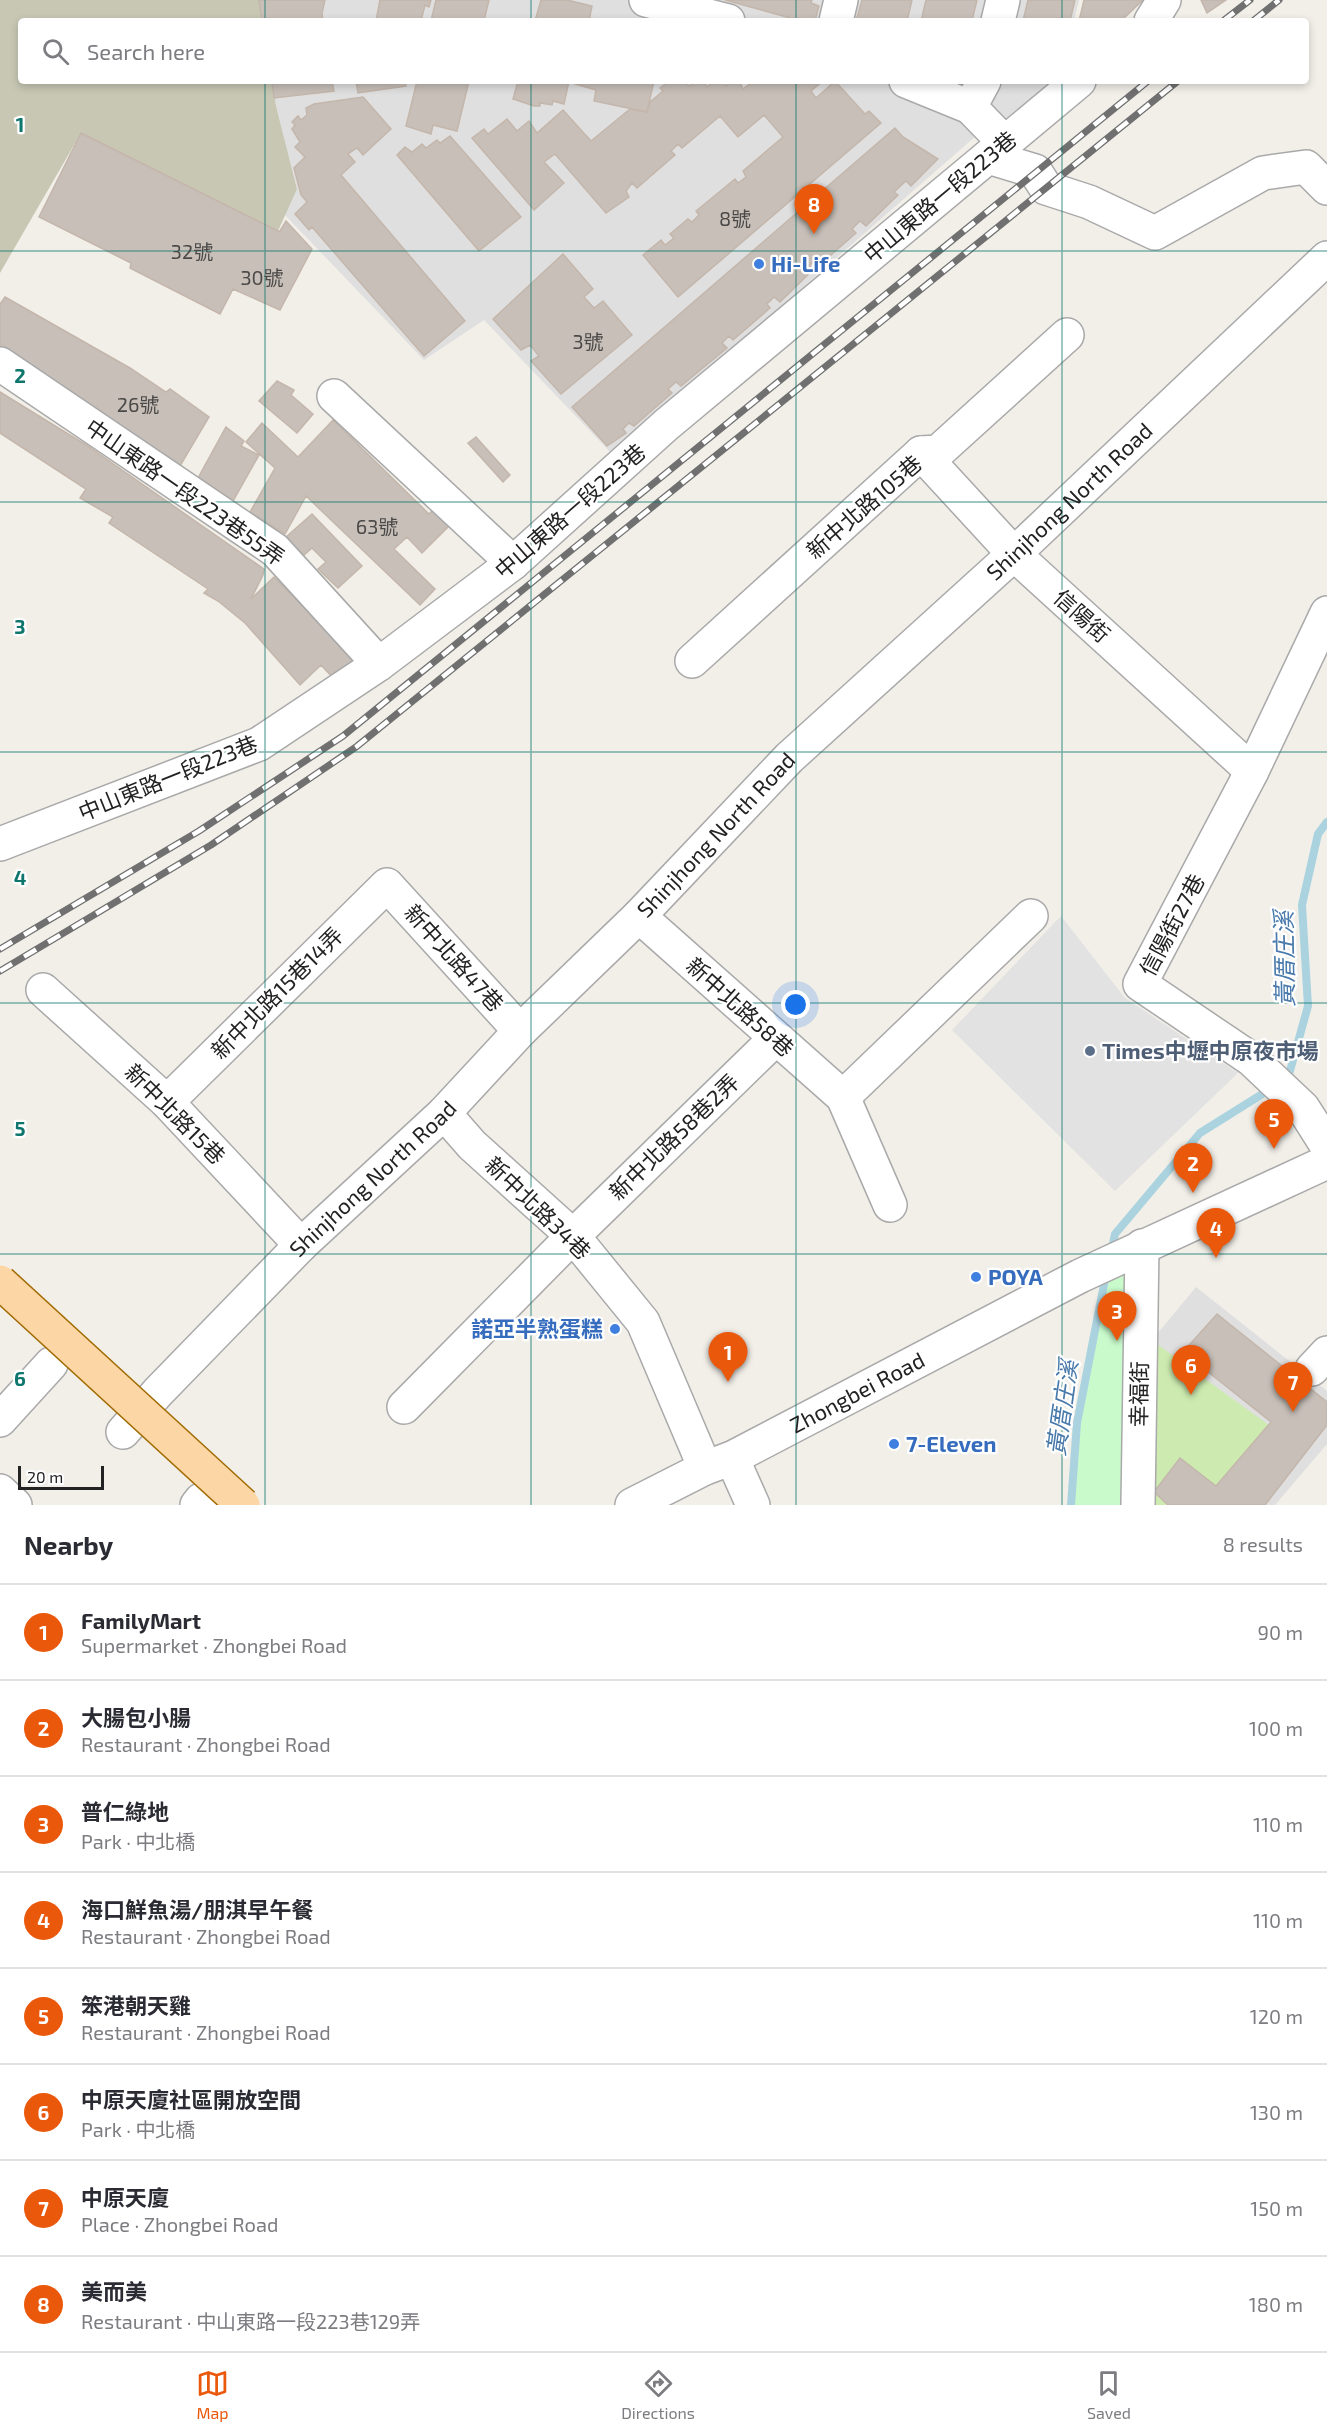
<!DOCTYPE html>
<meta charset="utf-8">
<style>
:root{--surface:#fff;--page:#f7f7f7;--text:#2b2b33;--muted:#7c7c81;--line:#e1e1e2;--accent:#ea580c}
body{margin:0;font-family:"Exo 2","Noto Sans TC",sans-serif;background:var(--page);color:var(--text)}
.scale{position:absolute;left:18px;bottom:15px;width:86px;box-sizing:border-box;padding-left:6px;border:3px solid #222;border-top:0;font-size:16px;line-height:21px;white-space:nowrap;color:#222;-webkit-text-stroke:4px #fff;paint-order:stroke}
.you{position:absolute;left:796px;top:1005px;width:21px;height:21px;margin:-15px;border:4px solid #fff;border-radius:50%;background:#1a73e8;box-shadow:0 0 0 9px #1a73e833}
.badge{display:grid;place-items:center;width:39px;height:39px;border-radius:50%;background:var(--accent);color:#fff;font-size:20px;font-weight:700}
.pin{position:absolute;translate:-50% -50px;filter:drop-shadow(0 2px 3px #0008)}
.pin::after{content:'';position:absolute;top:32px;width:21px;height:18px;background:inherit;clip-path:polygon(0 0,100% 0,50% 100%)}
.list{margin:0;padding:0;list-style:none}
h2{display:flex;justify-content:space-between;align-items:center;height:78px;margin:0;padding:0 24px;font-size:26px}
h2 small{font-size:20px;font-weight:400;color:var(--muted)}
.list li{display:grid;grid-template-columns:39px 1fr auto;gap:18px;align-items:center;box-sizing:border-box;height:96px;padding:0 24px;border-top:2px solid var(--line)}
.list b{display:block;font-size:22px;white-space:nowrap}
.list p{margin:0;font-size:20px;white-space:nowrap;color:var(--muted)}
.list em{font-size:20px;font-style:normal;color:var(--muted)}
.icon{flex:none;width:33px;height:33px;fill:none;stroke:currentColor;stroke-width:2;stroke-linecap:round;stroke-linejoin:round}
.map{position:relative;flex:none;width:1327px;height:1505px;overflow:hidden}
.search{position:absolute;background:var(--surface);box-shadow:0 3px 9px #0003;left:18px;right:18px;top:18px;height:66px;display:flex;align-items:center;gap:15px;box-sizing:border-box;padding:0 21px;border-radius:6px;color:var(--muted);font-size:22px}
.sheet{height:846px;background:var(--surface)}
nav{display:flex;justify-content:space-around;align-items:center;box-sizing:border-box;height:84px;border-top:2px solid var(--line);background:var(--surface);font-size:16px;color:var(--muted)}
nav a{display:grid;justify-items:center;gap:3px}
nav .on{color:var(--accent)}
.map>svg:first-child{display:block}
</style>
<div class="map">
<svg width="1327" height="1505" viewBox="0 0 1327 1505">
<rect width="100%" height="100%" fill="#f2efe9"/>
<path fill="#e0dfdf" d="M259,0H1079L1074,21H262Z
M272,81H1059L1027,111L977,135L612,454L484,320L424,360L284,214L297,189L276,106Z
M1196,1287L1327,1391V1444L1275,1505H1144L1152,1340Z"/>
<path fill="#c7c7b4" d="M0,0H259L262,21H21V81H272L276,106L297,189L278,231L81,133L0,273Z"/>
<path fill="#cdebb0" d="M1157,1344L1298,1446L1249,1505H1148Z"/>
<path fill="#c8facc" d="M1142,1246L1138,1505H1071L1077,1423L1109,1260Z"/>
<path fill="#e2e2e2" d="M1061,916L1125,998L1238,1073L1115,1191L952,1030Z"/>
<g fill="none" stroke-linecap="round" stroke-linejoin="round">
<path stroke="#aad3df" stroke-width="8" d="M1285,1080L1288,1078L1308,1006L1302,905L1318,834L1327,822
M1111,1253L1115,1234L1200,1133L1272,1088
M1071,1505L1077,1423L1106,1274"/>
</g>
<path fill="#c7bfb8" stroke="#c4b6ab" stroke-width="1.5" d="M259,0H325L322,13L323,21H262Z
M380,0H431L429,7L425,5L421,21H376Z
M436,0H489L484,21H431Z
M541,0H567L592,6L589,21H535Z
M725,0H812L811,3L819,6L815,21H801Z
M862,0H912L907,21H856Z
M926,0H977L972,21H921Z
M1028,0H1075L1070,21H1023Z
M1084,0H1143L1121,21H1079Z
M1201,0H1226L1207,13Z
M272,81H332L334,91L274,98Z
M356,81H405L406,86L358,93Z
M417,81H469L457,131L433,125L431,134L406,126Z
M518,81H569L564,104L553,101L552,105L540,103V106H534L513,99Z
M576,81H654L647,112L594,101L596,90L575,84Z
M669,81H684L689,86L696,81H704L707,87L714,81H722L726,86L732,81H739L743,89L754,81H823L811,91L816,98L835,81L865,114L869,111L881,123L678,297L643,255L661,240L665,245L674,238L670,234L688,219L692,222L699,215L696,211L735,179L738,183L746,177L743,171L783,137L764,115L738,137L720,116L682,148L678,144L671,151L675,155L637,188L632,183L626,191L629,197L606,213L555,154L544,162L564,183L534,210L472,138L484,129L488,134L507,119L517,131L529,121L537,133L563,110L591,141L630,109L647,112L650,102L663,91L660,88Z
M363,97L391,129L363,155L357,148L348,154L355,162L341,175L465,321L424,356L312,227L309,230L295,214L307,202L301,195L294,168L305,157L295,147L300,142L292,129L295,125L292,122L298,116L301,120L307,115L306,108L314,104Z
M895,128L903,137L938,159L911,186L906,181L894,192L898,195L866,226L860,221L852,229L856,233L823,262L818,258L809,266L814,269L780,302L774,297L767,304L770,308L733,340L729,336L722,343L727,348L681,386L676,382L668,389L672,393L634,426L629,423L623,429L626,433L607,446L572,407Z
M81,133L278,231H280L286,221L312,249L280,310L233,289L220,314L130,268L131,263L39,217Z
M450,136L521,217L479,251L397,155L405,147L412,152L422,144L426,148L437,140L440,143Z
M563,254L593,289L584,297L594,308L603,301L632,335L561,394L531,361L539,356L530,345L521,350L493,319Z
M5,297L130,368L166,392L170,389L209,417L180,466L0,347V304Z
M277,381L294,390L291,395L313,414L297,433L259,401Z
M0,392L86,445L264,569L263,575L251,599L274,577L355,659L334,679L321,665L300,685L245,623L218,601L204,593L208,589L109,523L113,517L80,498L86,489L0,433Z
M333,420L429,514L435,508L452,523L422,553L407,537L394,549L435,589L420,605L306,496L285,534L250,512L275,468L246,442L262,423L298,457Z
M226,427L244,441L241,446L259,455L232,503L198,478Z
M476,437L510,475L503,482L468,443Z
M312,514L362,566L338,588L318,569L326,562L312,548L303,556L286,537Z
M1217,1314L1327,1402V1425L1265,1505H1168L1154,1492L1180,1458L1216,1486L1271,1422L1183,1352Z"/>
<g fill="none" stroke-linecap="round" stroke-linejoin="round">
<g stroke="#a9a9a9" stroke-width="36">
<g id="minor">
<path d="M646,0L728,21"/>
<path d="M836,21L841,0"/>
<path d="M998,21L1003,0"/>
<path d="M1151,21L1164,0"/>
<path d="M906,81L970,107L1005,143"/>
<path d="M970,107L984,81"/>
<path d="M988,157L1035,171L1046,188L1089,202L1155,233L1263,173L1306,167L1327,188"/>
<path d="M0,364L275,550L379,664"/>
<path d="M334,396L513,563"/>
<path d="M921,453L1014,554L1252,771"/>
<path d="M1327,613L1252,771L1140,984L1251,1059L1303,1108L1327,1146"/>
<path d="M692,661L921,453L938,452L1067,335"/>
<path d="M0,844L259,744L379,664L513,563L666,425L1079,81"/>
<path d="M639,916L843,1097L890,1205"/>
<path d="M43,990L167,1102L301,1245"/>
<path d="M843,1097L1031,916"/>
<path d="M167,1102L387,885L520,1031"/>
<path d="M444,1113L472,1145L573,1236L643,1322L705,1468"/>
<path d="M1312,1369L1327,1353"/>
<path d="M404,1407L573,1236L775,1039"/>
<path d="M0,1420L51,1364"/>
<path id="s1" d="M123,1432L158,1392L301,1245L444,1113L520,1031L639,916L789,758L1014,554L1327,258"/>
<path d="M732,1458L753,1505"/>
<path d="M0,1491L15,1505"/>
<path d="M197,1505L201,1500"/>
<path id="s2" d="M632,1505L705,1468L732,1458L1080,1276L1327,1162"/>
<path d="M1138,1505L1142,1246"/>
</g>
</g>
<use href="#minor" stroke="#fff" stroke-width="33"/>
<g stroke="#707070" stroke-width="7">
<path id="rail" d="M1223,21L1250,0
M1253,21L1279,0
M0,949L199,831L343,736L1148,81
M0,971L211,845L356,747L1178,81"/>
</g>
<use href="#rail" stroke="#fff" stroke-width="4.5" stroke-dasharray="14" stroke-linecap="butt"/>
<g stroke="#a06b00" stroke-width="36" stroke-linecap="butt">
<path id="major-bridge" d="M0,1282L243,1505"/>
</g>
<use href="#major-bridge" stroke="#fcd6a4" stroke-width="33"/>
</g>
<path fill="none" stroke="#0f766e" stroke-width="1.5" stroke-opacity="0.55" d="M265,0V21M531,0V21M796,0V21M1062,0V21M265,81V1505M531,81V1505M796,81V1505M1062,81V1505M0,251H1327M0,502H1327M0,752H1327M0,1003H1327M0,1254H1327"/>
<g fill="#3f7fe0" stroke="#fff" stroke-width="2">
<circle cx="759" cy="264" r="6"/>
<circle cx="976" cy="1277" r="6"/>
<circle cx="615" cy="1329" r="6"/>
<circle cx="894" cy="1444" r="6"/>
</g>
<circle fill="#5c6f8a" stroke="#fff" stroke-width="2" cx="1090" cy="1051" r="6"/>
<g text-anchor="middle" stroke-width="4.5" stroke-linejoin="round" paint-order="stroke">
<g font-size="20" fill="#4b4948">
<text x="735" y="226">8號</text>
<text x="192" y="259">32號</text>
<text x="262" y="285">30號</text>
<text x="588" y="349">3號</text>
<text x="138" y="412">26號</text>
<text x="377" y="534">63號</text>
</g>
<g font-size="22" fill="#222" stroke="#fff">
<text transform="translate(940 197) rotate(-40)" y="8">中山東路一段223巷</text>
<text transform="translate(185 492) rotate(35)" y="8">中山東路一段223巷55弄</text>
<text dy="8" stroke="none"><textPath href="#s1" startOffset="1328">Shinjhong North Road</textPath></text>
<text transform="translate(864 507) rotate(-41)" y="8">新中北路105巷</text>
<text transform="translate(570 511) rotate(-41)" y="8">中山東路一段223巷</text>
<text transform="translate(1082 616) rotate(42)" y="8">信陽街</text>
<text transform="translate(168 778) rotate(-22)" y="8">中山東路一段223巷</text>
<text dy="8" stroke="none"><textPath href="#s1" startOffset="842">Shinjhong North Road</textPath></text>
<text transform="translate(1172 925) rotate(-62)" y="8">信陽街27巷</text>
<text transform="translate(454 958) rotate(48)" y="8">新中北路47巷</text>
<text transform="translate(277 993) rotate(-45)" y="8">新中北路15巷14弄</text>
<text transform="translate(740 1007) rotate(42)" y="8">新中北路58巷</text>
<text transform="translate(175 1114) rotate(45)" y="8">新中北路15巷</text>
<text transform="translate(674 1137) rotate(-44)" y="8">新中北路58巷2弄</text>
<text dy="8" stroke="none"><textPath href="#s1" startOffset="356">Shinjhong North Road</textPath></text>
<text transform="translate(538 1208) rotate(44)" y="8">新中北路34巷</text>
<text dy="8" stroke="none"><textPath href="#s2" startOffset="252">Zhongbei Road</textPath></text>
<text transform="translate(1139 1394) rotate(-89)" y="8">幸福街</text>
</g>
<g font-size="22" font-weight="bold" fill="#366cbe" stroke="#fff" text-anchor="start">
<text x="771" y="272">Hi-Life</text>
<text x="988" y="1285">POYA</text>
<text x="603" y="1337" text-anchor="end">諾亞半熟蛋糕</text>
<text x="906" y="1452">7-Eleven</text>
</g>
<g font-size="22" font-weight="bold" fill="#4e5e75" stroke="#fff" text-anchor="start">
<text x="1102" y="1059">Times中壢中原夜市場</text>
</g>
<g font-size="24" font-style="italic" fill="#4a7aab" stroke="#fff">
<text transform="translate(1285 959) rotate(-91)" y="8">黃厝庄溪</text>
<text transform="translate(1063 1408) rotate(-82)" y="8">黃厝庄溪</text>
</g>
</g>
<g font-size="20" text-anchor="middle" font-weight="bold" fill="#0f766e" stroke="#fff" stroke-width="4.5" stroke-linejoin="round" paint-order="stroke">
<text x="20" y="132">1</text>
<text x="20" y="383">2</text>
<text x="20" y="634">3</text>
<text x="20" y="885">4</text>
<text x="20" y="1136">5</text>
<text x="20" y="1386">6</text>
</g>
</svg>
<div class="scale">20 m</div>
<div class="you"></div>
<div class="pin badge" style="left:728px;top:1382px">1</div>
<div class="pin badge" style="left:1193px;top:1193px">2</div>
<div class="pin badge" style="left:1117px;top:1341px">3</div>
<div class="pin badge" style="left:1216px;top:1258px">4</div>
<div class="pin badge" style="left:1274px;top:1149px">5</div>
<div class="pin badge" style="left:1191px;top:1395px">6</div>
<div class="pin badge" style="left:1293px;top:1412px">7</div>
<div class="pin badge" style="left:814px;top:234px">8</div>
<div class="search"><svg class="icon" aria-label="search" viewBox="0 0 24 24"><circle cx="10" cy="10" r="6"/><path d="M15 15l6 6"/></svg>Search here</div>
</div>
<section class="sheet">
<h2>Nearby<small>8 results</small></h2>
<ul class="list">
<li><span class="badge">1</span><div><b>FamilyMart</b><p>Supermarket · Zhongbei Road</p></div><em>90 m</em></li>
<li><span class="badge">2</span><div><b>大腸包小腸</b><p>Restaurant · Zhongbei Road</p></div><em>100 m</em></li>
<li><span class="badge">3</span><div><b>普仁綠地</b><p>Park · 中北橋</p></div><em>110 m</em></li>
<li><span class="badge">4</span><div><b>海口鮮魚湯/朋淇早午餐</b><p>Restaurant · Zhongbei Road</p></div><em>110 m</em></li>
<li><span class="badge">5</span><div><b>笨港朝天雞</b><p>Restaurant · Zhongbei Road</p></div><em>120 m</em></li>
<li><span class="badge">6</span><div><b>中原天廈社區開放空間</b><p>Park · 中北橋</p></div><em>130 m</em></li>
<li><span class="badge">7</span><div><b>中原天廈</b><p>Place · Zhongbei Road</p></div><em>150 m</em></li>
<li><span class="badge">8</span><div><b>美而美</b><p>Restaurant · 中山東路一段223巷129弄</p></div><em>180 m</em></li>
</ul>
</section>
<nav>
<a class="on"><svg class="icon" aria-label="map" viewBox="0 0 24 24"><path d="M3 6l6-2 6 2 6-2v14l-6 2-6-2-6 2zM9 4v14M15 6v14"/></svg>Map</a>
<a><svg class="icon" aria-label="directions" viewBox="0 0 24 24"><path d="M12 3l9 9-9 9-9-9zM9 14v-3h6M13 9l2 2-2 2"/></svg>Directions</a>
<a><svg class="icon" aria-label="saved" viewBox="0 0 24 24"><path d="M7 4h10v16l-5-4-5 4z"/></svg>Saved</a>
</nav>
